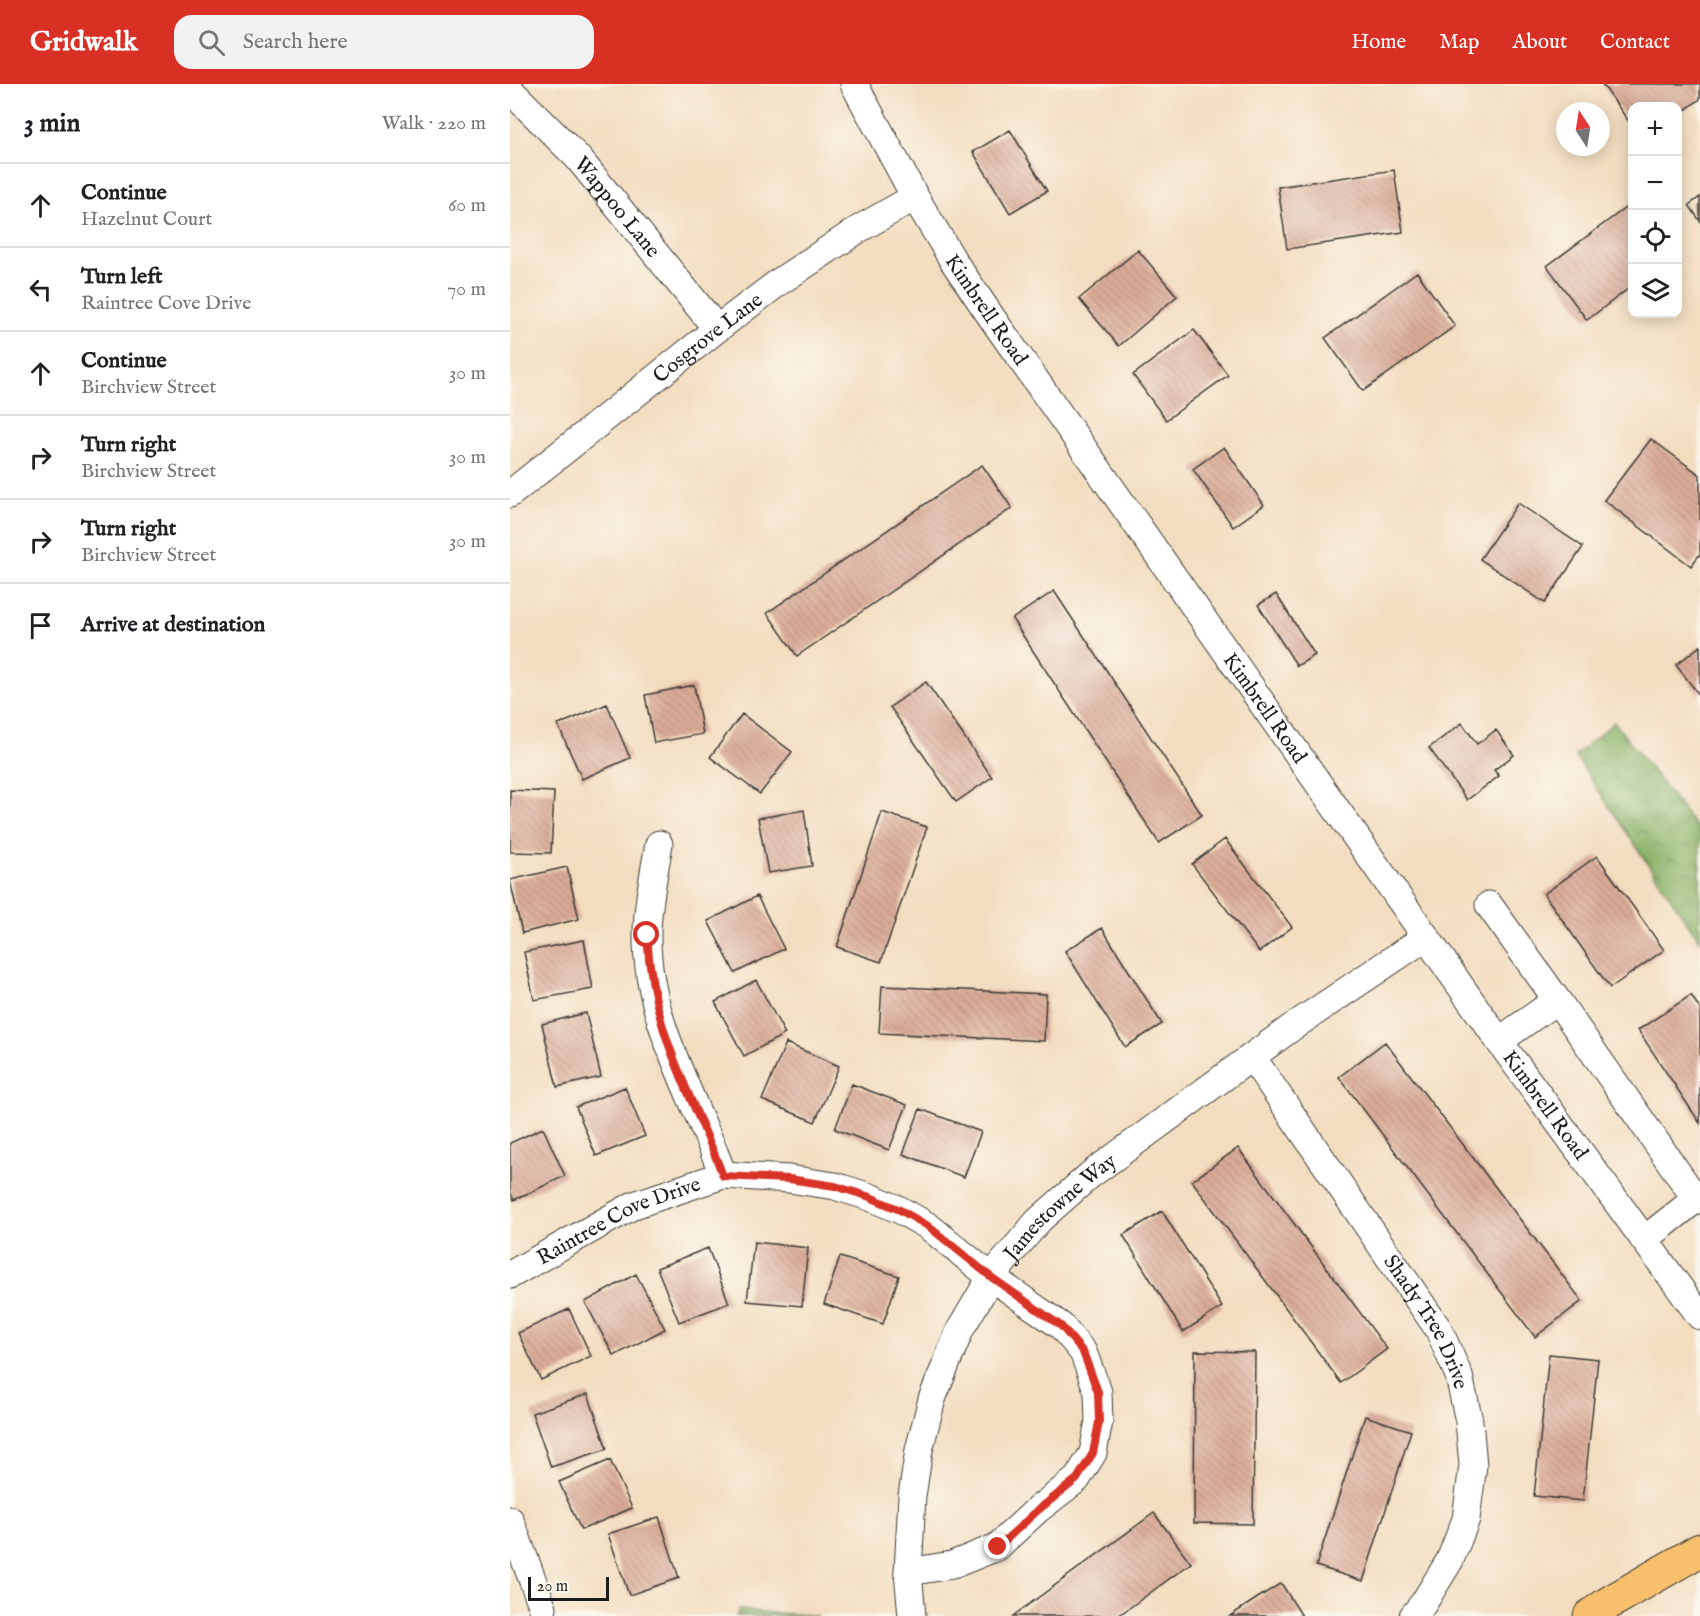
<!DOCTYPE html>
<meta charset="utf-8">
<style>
:root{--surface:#fff;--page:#f2f2f2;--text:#202124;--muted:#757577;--line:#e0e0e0;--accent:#d93025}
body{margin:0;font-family:"IM FELL English",serif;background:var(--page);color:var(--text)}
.controls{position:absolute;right:18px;top:18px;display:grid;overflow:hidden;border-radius:12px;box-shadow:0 3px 15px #0003}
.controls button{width:54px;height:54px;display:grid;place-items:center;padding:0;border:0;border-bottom:2px solid var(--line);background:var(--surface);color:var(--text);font:30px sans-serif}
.compass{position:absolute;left:1046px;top:18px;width:54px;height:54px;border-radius:50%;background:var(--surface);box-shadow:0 3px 15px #0003;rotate:348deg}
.scale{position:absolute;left:18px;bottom:15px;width:81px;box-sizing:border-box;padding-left:6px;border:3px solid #1c1c1c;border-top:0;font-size:16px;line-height:21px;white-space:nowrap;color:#1c1c1c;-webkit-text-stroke:4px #fbf7ec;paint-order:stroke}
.stop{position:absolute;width:18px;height:18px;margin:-14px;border:4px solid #d93025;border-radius:50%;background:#fff}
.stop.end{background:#d93025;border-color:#fff;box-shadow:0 2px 6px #0008}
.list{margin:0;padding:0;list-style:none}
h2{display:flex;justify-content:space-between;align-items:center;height:78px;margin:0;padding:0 24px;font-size:26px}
h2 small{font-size:20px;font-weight:400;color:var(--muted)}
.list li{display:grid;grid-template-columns:39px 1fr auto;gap:18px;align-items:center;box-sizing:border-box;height:84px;padding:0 24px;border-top:2px solid var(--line)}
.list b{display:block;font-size:22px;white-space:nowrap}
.list p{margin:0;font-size:20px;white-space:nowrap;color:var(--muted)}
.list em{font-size:20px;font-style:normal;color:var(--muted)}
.icon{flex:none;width:33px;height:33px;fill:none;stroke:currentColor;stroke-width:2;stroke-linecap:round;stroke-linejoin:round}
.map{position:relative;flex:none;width:1190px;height:1532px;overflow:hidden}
header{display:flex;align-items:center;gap:36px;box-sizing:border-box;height:84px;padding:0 30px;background:var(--accent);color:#fff}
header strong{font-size:28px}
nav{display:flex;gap:33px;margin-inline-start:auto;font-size:21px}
.search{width:420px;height:54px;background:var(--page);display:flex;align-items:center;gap:15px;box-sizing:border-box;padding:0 21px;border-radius:18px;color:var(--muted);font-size:22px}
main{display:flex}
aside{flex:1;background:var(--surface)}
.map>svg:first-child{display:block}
</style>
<header>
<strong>Gridwalk</strong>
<div class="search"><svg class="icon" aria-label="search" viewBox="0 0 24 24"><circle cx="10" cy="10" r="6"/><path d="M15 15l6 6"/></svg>Search here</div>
<nav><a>Home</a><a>Map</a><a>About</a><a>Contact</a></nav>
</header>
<main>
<aside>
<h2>3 min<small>Walk · 220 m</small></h2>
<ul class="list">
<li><svg class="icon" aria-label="ahead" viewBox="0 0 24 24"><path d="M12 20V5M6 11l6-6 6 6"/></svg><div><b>Continue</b><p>Hazelnut Court</p></div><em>60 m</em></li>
<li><svg class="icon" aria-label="left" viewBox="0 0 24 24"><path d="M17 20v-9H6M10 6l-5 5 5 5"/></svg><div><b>Turn left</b><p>Raintree Cove Drive</p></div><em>70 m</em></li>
<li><svg class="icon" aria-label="ahead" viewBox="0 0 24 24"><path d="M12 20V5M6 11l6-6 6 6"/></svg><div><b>Continue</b><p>Birchview Street</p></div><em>30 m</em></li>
<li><svg class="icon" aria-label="right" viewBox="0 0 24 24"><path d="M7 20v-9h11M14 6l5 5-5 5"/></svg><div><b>Turn right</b><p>Birchview Street</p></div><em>30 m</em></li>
<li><svg class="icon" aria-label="right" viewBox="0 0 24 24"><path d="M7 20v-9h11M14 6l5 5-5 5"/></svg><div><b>Turn right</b><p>Birchview Street</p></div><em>30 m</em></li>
<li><svg class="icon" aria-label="arrive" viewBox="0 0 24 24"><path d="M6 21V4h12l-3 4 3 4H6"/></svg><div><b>Arrive at destination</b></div></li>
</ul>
</aside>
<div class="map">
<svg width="1190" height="1532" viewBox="0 0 1190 1532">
<defs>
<pattern id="forest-crowns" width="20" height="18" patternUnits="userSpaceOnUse" patternTransform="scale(1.5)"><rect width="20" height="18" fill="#89b268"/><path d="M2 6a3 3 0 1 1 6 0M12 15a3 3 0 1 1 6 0" fill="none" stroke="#6f9055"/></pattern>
<pattern id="building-back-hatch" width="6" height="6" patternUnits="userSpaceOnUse" patternTransform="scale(1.5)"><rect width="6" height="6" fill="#daab96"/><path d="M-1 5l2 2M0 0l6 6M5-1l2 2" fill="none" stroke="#ba9381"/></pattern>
</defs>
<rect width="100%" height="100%" fill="#fbf7ec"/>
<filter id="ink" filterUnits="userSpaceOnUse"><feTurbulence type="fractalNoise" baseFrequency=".0167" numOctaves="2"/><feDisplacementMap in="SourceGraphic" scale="12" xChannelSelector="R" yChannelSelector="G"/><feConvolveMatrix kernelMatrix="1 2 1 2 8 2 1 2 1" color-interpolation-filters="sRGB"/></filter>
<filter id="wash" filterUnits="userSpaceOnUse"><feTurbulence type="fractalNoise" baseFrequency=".008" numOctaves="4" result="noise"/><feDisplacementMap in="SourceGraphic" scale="24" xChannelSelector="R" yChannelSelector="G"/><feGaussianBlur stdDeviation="1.35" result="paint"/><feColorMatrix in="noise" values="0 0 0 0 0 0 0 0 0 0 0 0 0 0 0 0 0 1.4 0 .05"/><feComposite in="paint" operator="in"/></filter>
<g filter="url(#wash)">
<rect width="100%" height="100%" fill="#f3ddbf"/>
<path fill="url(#forest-crowns)" stroke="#526742" stroke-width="1.5" d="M1104,638L1190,748V857L1065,672Z
M229,1526L307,1532H226Z"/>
<g id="blocks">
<path fill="url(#building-back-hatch)" d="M1092,0H1190V15L1168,31V22H1122V42Z
M500,46L537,107L500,129L463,68Z
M884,86L893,148L777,165L768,103Z
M1190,113V137L1179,121Z
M1122,119V202L1077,236L1037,182Z
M628,166L667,212L609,262L569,215Z
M907,188L945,242L853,307L815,254Z
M684,246L718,291L656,336L623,291Z
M1141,355L1190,391V470L1181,482L1094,416Z
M714,363L754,421L723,443L683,385Z
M472,381L502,424L287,572L257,529Z
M1008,419L1073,463L1035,519L970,475Z
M544,507L692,731L649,759L502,535Z
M766,510L805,571L787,582L748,521Z
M1190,562V612L1166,581Z
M416,598L482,693L446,718L380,623Z
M184,601L193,650L144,659L135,611Z
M97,620L120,674L72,695L48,641Z
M232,630L282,668L250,710L200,673Z
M952,639L967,660L986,646L1004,671L984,686L989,692L957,716L919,664Z
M0,706L44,708L41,769L0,768Z
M294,726L302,782L258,789L248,734Z
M372,728L417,743L371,878L327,863Z
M715,755L782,843L749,868L682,780Z
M1087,772L1154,866L1100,904L1034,810Z
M57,783L69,835L12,849L0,796Z
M247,812L274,865L225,889L198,837Z
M592,844L652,940L615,963L555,867Z
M74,856L83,905L24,916L14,868Z
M246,896L275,950L234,972L205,918Z
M372,902L536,910L534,957L369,949Z
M1181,911L1190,925V1039L1128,946Z
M76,929L91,993L47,1003L32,940Z
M875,958L1072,1217L1025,1253L829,993Z
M276,959L329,982L305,1038L252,1016Z
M342,1000L397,1021L379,1066L325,1045Z
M115,1003L135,1052L86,1072L66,1023Z
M410,1025L471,1048L454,1093L393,1070Z
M33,1044L55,1092L4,1116L0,1108V1059Z
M728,1064L877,1265L831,1299L682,1097Z
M652,1127L712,1223L673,1248L613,1151Z
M244,1158L298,1164L292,1222L237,1217Z
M198,1164L219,1219L169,1238L147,1184Z
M330,1173L389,1192L373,1240L314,1220Z
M126,1190L155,1245L104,1272L75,1218Z
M59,1225L81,1272L31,1296L8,1249Z
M685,1267L745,1268L743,1440L684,1439Z
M1039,1270L1088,1275L1073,1417L1024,1412Z
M78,1310L97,1365L41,1383L22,1329Z
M855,1332L901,1347L853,1497L806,1482Z
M100,1376L122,1424L71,1446L49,1398Z
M644,1429L681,1479L615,1527L608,1532H503Z
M149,1433L169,1494L119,1511L98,1450Z
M771,1499L792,1532H720L746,1515Z"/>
</g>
</g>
<g filter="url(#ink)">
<use href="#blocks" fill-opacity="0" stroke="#3c3934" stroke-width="1.5"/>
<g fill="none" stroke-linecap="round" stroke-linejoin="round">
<g stroke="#3c3934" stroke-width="29">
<g id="minor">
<path id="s1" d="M344,0L405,113L444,178L482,234L989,957L1190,1232"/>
<path id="s2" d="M0,6L68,74L207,245"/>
<path id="s3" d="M0,410L207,245L269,198L349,145L405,113"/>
<path d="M149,760C144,790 137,821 137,851C136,937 185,1013 213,1091"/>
<path d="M979,821L1047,916L989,957"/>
<path d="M1047,916L1186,1115L1134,1156"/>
<path id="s4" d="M742,973L929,1246L949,1292L959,1337L963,1381L956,1435L940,1476L913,1520L903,1532"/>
<path id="s5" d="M0,1191L124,1121L213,1091L279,1095L325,1102L360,1113L390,1126L418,1142L481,1193L551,1242L573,1268L588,1308L589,1337L583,1369L567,1395L527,1426L487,1463L442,1481L398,1488"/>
<path d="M0,1436L33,1524"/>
<path id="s6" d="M402,1532L398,1488L402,1412L409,1366L422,1315L450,1246L481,1193L528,1137L580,1091L781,944L916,853"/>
</g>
</g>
<g stroke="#3c3934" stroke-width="35">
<path id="major" d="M1080,1532L1097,1520L1190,1466"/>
</g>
<use href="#minor" stroke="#fff" stroke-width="27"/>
<use href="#major" stroke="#f8bf6c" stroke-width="33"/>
</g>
</g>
<g fill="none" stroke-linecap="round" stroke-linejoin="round" filter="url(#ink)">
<path stroke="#d93025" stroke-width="8" d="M137,851C139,883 144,915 154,946C169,996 195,1042 213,1092L279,1095L325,1102L360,1113L390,1126L418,1142L481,1193L551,1242L573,1268L588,1308L589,1338L583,1369L567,1395L528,1426L488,1463"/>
</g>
<g text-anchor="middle" stroke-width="6" stroke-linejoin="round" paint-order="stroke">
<g font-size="21" fill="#1c1c1c" stroke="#fbf7ec">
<text dy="7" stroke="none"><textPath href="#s2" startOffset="159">Wappoo Lane</textPath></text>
<text dy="7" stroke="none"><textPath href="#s1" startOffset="262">Kimbrell Road</textPath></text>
<text dy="7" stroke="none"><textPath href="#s3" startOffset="252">Cosgrove Lane</textPath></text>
<text dy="7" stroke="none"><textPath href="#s1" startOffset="748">Kimbrell Road</textPath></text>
<text dy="7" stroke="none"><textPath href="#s1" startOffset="1234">Kimbrell Road</textPath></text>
<text dy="7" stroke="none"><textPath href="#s6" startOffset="454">Jamestowne Way</textPath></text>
<text dy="7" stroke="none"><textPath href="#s5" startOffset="122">Raintree Cove Drive</textPath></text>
<text dy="7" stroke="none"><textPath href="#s4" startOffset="318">Shady Tree Drive</textPath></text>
</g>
</g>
</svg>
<div class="controls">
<button>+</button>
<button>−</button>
<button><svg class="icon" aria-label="locate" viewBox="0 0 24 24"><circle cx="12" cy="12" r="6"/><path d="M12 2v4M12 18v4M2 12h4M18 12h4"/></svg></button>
<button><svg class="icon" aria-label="layers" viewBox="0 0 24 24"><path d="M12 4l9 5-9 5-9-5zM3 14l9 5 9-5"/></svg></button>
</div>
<svg class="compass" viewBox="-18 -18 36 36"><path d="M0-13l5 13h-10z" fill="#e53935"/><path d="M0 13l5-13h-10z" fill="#757577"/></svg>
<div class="scale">20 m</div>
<div class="stop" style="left:137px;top:851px"></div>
<div class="stop end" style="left:488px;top:1463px"></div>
</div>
</main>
